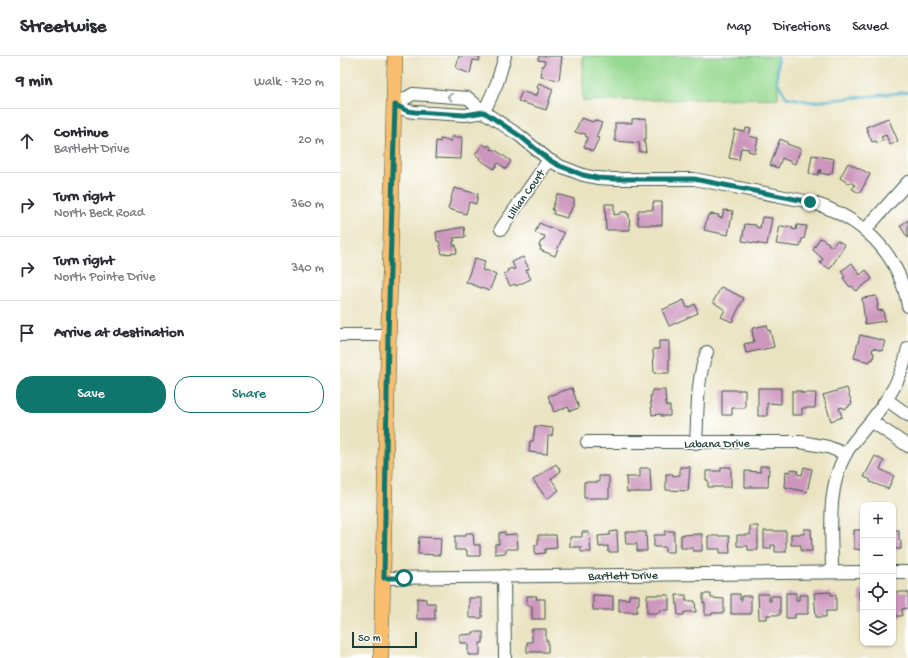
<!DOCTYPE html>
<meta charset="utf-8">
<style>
:root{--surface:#fff;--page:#f7f7f7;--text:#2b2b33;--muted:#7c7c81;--line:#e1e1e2;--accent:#0f766e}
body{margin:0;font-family:"Gochi Hand",sans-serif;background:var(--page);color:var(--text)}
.controls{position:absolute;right:12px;bottom:12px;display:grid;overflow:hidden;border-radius:8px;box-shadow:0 1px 3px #0004}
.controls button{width:36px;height:36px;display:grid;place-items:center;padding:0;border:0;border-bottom:1px solid var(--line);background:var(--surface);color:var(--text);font:20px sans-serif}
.scale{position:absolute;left:12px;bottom:10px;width:65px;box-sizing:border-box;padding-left:4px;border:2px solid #1f3d34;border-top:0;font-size:11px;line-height:14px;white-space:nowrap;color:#1f3d34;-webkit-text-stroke:3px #fff;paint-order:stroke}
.stop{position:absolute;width:12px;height:12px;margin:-9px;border:3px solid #0f766e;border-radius:50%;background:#fff}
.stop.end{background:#0f766e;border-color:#fff;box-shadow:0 1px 4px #0008}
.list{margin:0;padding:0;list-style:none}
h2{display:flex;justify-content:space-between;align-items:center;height:52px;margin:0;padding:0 16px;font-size:17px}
h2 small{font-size:13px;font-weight:400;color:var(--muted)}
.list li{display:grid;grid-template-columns:26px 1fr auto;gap:12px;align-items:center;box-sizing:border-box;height:64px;padding:0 16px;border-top:1px solid var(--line)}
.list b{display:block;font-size:15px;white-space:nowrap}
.list p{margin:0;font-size:13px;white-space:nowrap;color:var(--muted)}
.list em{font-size:13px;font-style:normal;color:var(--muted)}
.actions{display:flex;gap:8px;padding:12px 16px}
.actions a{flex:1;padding:9px 0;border:1px solid var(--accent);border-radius:16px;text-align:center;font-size:14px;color:var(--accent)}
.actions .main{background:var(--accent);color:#fff}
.icon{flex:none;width:22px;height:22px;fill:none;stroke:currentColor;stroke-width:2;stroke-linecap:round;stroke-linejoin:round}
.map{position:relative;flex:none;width:568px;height:602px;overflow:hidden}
header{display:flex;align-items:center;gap:24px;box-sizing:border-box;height:56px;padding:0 20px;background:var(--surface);border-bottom:1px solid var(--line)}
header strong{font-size:19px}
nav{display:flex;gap:22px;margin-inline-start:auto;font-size:14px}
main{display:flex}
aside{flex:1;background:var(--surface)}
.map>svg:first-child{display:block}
</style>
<header>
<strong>Streetwise</strong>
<nav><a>Map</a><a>Directions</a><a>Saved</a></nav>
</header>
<main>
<aside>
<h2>9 min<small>Walk · 720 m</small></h2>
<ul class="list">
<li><svg class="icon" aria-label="ahead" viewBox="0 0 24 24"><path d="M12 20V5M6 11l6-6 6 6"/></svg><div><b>Continue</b><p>Bartlett Drive</p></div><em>20 m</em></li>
<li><svg class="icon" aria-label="right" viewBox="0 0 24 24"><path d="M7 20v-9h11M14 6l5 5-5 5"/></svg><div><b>Turn right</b><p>North Beck Road</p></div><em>360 m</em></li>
<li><svg class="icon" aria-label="right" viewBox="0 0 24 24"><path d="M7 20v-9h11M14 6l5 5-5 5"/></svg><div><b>Turn right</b><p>North Pointe Drive</p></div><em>340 m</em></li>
<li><svg class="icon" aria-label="arrive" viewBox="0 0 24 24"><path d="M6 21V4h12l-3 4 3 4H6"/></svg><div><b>Arrive at destination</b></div></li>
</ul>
<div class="actions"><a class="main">Save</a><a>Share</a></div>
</aside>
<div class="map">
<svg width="568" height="602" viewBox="0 0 568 602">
<rect width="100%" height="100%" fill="#fff"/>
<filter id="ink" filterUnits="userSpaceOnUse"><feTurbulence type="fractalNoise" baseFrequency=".025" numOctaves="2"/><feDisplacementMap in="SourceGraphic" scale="8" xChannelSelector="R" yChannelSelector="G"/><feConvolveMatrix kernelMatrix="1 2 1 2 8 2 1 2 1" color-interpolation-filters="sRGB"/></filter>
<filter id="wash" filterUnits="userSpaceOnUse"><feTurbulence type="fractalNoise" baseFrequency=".012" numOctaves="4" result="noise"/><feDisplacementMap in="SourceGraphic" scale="16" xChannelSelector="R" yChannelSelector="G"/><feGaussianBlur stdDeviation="0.9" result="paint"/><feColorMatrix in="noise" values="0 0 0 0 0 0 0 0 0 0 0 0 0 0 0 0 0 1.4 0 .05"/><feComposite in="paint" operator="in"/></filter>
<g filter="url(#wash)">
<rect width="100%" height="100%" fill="#eae3c1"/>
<path fill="#96d990" stroke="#5a8b62" d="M243,0H438V42L243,45Z"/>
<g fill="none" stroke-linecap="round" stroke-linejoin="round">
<path stroke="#4fb3ce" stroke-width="2.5" d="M437,0V25L446,41L472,46L568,36"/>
</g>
<g id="blocks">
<path fill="#cd97bd" d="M119,0H140L139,5L133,4L130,18L116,12Z
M199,0H222L219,24L201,21L202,10H204L205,5L198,4Z
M199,27L213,33L206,54L178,45L182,35L195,40V38L197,39L199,33L197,32Z
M241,62L253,66L254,64L262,67L256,81L259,82L253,95L244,91L248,81L245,80L246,78L242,77V78L235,76Z
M306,62V83H304L306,96H300L299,87L275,85V67H292V63Z
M548,62L558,85L550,89L546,79L541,81L543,84L537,87L536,85L532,86L526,71Z
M406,72L411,73L409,80L418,82L415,97L408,95L409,93L401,92L399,104L389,102L395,74L405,76Z
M111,81H122L121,103L95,102L96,85L100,86V83L111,85Z
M440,83L447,86V88L461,93L455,108L442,102L438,112L430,109Z
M143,88L147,91L148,89L151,91V93L152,94L153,93L157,95L171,105L166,113L158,107L154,113L139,103L140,102L135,98Z
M472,99L494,103L492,117H490L489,119L480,117L481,114H479L478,119L469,117Z
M508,107L530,118L520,137L512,133L515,129L510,126L509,128L500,122Z
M114,132L138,138L136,148L129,146L126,158L108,153Z
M217,138L234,143V151H232L230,157H228L227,162L213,158L214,154H212Z
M313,146H322V169H298V154H313Z
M265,148H274V159L280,158L281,156H287V158H289L290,174H266Z
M384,154L393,155L388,179L364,174L368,159H371V158L379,159L378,161L382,162Z
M422,161L432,162L427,189L402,185L405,168L416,169V171L420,172Z
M568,164V182L560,170Z
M199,167L224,177L215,200L200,194L201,190H199L201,185H203L205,180L195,177Z
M457,169L467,170L464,183H462L460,191L436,188L440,170L452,171V173L456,174Z
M124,171L125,181L113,182L115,185H113V189H116L117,197L102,198L99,185H97L96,176Z
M480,182L489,187L488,188L492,191L497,184L505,189L490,213L480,207L483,203L473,194Z
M183,201L189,213L186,214L191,223L176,230L175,228L170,230L164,218L168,216L167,214L172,212L173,214L175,213L172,206Z
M135,202L145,205L142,214L145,215L146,214L156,219L149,235L126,226Z
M512,207L520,219L526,214L532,223L516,235L512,230L510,231L503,222L505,221L501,215Z
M381,231L404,242L392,266L381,261L385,254L373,246Z
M536,240L538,250H537L538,255L543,254L545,265L525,268L522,242Z
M344,244L347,252L355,248L358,257L329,270L322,254Z
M427,269L428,275L430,274L434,291L406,297L404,288L414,286L412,274L413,272Z
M520,279L545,285L542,295L533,292L532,296L534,297L533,304L531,303L530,306L514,302Z
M319,285H329V317H314L313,293H319Z
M232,332L239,352L230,355L228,351L214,356L208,340Z
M418,332H441V348L427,347V360H418Z
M507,332L512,348L509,349V351L504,353L503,351L499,352L502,361L491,365L483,339Z
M312,334H325L326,350H330V360H321V358L312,359L310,340H312Z
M382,334H405V352H392V359H382Z
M452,335H461V337H476L475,352H462V359H452Z
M195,370L213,372L212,380H208L207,398L189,396L190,385H193Z
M535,400L544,405L540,413L554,420L548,433L530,426L531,424L524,421Z
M216,408L221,415L211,423L219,434L207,443L193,424Z
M420,410H429L428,431H405V415L420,416Z
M340,411H350L348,435L326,434V418H333V420L340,419Z
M381,411H391V431H368V424H366V415H381Z
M464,411L472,413L467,436L445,431L446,415L451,416V413L458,415L457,418L462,419Z
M300,412H310L311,436H287L286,421H300Z
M259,420H269V442H244V426H259Z
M410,470H418V494H408V490H397V479H410Z
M464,473H471L472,495H461V489H451V478H464Z
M514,474H523V494L514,493Z
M553,474H559V484H561V493H553Z
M277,475L278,496H268V490L259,491L258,480L270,479V476Z
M325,475H334V496H325V491H314V479H325Z
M424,475H446V496H435V489H431V493H424Z
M165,476V479L177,478L178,493H166V497L155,498V488H159V477Z
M242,476H249L251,496H241V491H230V481H242Z
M285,476H306L307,495H297V488H286Z
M126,477H133L134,489H140V500H127V494H115V480H126Z
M362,478V495H353V492H341V479Z
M198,479H216L217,492L205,493V497L195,498V489H198Z
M368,480H389L390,497H380V493H368Z
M79,481L101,482L100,499L78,498Z
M519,535H523V557H521V544H519Z
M491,536V539H496V555H486V561H476L474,537Z
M553,536H568V552L562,553V560H554Z
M446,537H456V544H459V539H468V558H455V562H446Z
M363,538H371V542L384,543V557H372V559H365V547H363Z
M391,538H400V544H402V540H411V558H391Z
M418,538H429V545H431V540H440V559H427V563H419Z
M253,539L273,540V554H253Z
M289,539H299V548H297V556H279V543H289Z
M307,539H329V554H319V557H307Z
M336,539H346V545H355L356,556H344V559H338Z
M187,540H197L196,543H205V563H192V550H187Z
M77,542L86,543V547H95V563H77Z
M129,542H142V562H129Z
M192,573H206V585H208V596H187V586H192Z
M133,576H143V587H140V599H128V587H120V579L133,578Z"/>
</g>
</g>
<g filter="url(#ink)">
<use href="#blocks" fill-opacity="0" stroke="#3d5649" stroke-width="1"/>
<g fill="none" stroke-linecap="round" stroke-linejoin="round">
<g stroke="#3d5649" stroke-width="14">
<path id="minor" d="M55,49L73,38L128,42L144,56L180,80L209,104L220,110L243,119L257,122L275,123H354L470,146C521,161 559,196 568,250
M55,49L68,55L75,56L125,59L144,56
M144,56L157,27L165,0
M161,173L209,104
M525,174L568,126
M0,279H48
M547,344L568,359
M531,365L568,390
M247,386H461L488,391L506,398
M356,387C358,357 356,324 367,296
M492,516C492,477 486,435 505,399C512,386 522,376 531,365C549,342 562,322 568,292
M553,516H568
M164,520L165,602
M44,522L523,516"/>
</g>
<g stroke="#3d5649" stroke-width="16">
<path id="major" d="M41,602L55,0"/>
</g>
<use href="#minor" stroke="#fff" stroke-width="12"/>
<use href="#major" stroke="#f9be6d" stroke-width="15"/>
</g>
<defs><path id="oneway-chevron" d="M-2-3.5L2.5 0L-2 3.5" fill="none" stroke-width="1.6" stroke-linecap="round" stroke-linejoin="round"/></defs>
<use stroke="#8f9e9a" href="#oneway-chevron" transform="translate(110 41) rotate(-175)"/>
</g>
<g fill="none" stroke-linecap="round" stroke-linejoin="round" filter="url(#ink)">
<path stroke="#0f766e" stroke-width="5" d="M64,522H44L48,279L55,49L68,55L75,56L125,59L144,56L180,80L209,104L220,110L243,119L257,122L275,123H354L470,146"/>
</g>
<g text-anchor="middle" stroke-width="3" stroke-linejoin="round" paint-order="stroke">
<g font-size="12" fill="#1f3d34" stroke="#fff">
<text transform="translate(185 138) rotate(-55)" y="4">Lillian Court</text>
<text transform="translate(377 387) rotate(-1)" y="4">Labana Drive</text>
<text transform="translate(283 519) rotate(-1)" y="4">Bartlett Drive</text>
</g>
</g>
</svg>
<div class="controls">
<button>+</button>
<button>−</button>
<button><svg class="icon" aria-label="locate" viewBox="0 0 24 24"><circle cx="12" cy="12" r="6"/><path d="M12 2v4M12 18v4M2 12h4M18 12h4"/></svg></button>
<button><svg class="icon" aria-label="layers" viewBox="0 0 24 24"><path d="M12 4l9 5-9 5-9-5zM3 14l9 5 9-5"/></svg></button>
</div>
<div class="scale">50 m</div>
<div class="stop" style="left:64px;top:522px"></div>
<div class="stop end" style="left:470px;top:146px"></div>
</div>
</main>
